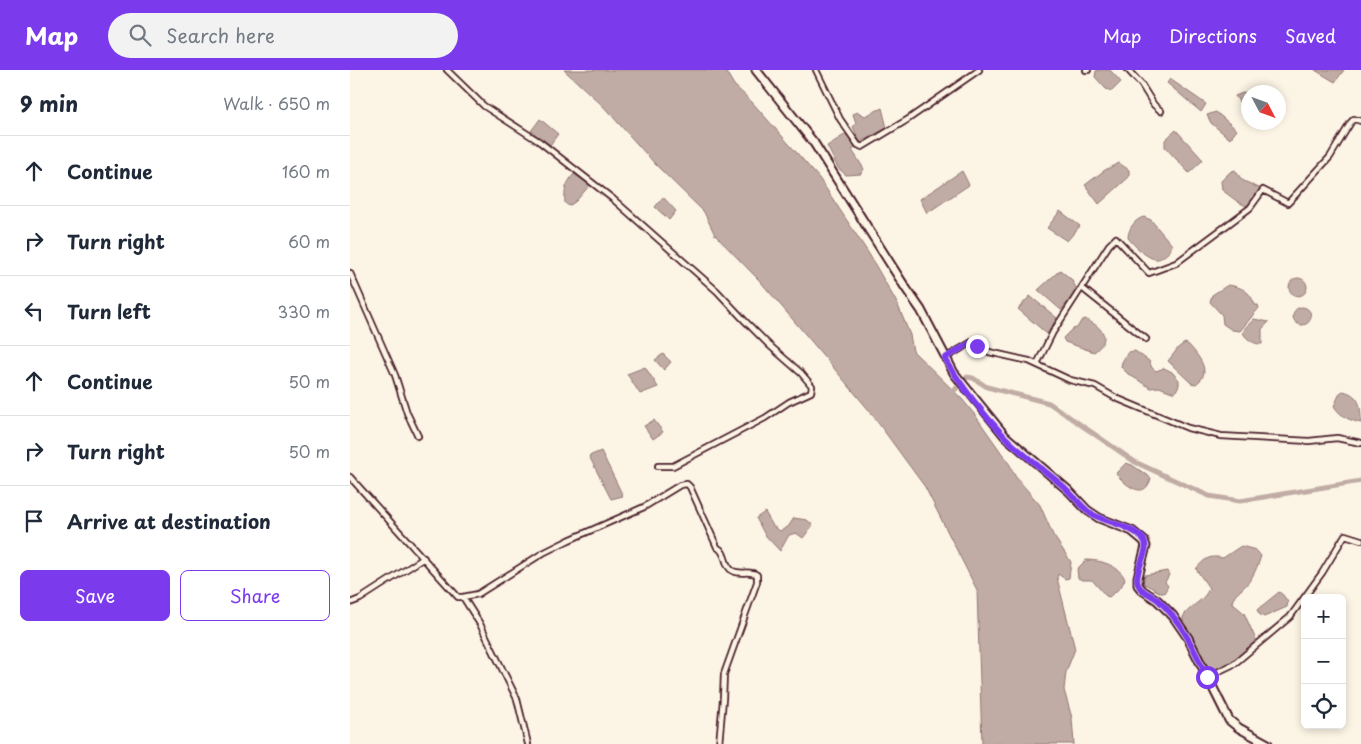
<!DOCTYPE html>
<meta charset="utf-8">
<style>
:root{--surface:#fff;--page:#f2f2f3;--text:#1f2937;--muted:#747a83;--line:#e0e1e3;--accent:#7c3aed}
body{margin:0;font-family:"Playpen Sans",sans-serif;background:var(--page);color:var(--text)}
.controls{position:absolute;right:15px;bottom:15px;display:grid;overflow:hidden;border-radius:8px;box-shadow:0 2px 8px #0003}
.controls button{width:45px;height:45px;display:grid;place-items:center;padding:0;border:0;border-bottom:1px solid var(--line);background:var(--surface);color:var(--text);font:25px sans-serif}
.compass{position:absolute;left:891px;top:15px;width:45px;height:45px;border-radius:50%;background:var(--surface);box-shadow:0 2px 8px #0003;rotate:131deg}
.stop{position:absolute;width:15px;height:15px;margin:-11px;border:4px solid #7c3aed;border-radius:50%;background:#fff}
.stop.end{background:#7c3aed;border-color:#fff;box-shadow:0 1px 5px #0008}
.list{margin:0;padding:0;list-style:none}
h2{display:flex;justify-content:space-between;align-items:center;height:65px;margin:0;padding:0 20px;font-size:21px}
h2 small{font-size:16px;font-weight:400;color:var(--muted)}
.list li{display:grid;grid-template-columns:32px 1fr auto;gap:15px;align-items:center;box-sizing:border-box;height:70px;padding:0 20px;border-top:1px solid var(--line)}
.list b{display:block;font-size:19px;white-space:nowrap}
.list em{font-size:16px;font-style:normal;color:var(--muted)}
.actions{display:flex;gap:10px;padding:15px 20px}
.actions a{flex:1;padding:11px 0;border:1px solid var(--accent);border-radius:8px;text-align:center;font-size:18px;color:var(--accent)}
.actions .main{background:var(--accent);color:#fff}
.icon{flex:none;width:28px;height:28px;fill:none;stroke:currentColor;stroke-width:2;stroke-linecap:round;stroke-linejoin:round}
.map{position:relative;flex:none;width:1011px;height:674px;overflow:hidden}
header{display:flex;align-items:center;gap:30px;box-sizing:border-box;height:70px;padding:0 25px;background:var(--accent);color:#fff}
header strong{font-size:24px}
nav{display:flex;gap:28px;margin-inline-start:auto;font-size:18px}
.search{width:350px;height:45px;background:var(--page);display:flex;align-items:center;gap:12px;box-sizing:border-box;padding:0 18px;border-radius:28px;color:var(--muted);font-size:19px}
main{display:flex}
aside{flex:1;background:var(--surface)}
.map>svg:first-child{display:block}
</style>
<header>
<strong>Map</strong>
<div class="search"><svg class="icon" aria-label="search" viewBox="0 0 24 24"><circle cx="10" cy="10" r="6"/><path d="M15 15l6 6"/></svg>Search here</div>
<nav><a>Map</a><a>Directions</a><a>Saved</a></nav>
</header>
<main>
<aside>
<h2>9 min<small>Walk · 650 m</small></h2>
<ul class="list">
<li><svg class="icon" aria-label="ahead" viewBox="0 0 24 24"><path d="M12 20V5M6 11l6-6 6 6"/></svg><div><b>Continue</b></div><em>160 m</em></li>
<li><svg class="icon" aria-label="right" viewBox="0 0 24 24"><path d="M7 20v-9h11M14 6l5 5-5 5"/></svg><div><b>Turn right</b></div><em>60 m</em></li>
<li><svg class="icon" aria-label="left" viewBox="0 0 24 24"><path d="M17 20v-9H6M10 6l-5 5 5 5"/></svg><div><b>Turn left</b></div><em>330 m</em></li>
<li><svg class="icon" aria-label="ahead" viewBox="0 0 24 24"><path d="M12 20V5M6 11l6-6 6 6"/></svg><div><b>Continue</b></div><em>50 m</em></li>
<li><svg class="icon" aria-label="right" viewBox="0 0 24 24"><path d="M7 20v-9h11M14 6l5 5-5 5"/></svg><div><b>Turn right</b></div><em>50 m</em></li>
<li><svg class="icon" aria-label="arrive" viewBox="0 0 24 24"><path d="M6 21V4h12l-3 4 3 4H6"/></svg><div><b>Arrive at destination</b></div></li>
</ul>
<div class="actions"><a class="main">Save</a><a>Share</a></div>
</aside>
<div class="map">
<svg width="1011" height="674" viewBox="0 0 1011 674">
<rect width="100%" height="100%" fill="#fcf5e5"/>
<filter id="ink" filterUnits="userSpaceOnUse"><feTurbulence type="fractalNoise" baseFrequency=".02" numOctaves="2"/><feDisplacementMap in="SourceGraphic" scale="10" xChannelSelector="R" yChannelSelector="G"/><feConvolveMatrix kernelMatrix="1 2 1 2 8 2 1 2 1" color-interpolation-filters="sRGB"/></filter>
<g filter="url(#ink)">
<path fill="#c0aca5" stroke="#917474" d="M214,0H375L384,15L401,31L469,108L519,184L547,233L560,265L563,281L612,329L625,345L660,395L665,406L690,435L703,465L721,492L719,508L715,509L708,504L707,508L725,579L716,602L714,620L722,648L724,674H632L627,520L575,417L518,339L456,265L409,210L365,165L354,142L306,95L253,36Z
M749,0H760L771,12L762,21L756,19L745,7L746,1Z
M965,0H994L985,12Z
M820,9L856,34L851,42L817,13Z
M895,22L898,24V37L895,40L885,26Z
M532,38L537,58L510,72L503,57L506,53L503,44L508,42L515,46Z
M866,42L887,60L880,69L861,53L857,45Z
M190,49L208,64L200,75L181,61Z
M826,60L853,90L839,103L815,77V70Z
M496,64L507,77L502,80L514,99L511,104L496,105L488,98L477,76Z
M769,93L779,100V107L749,134L735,115L755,100Z
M885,100L892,110L911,119L901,133L896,136L888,132L872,120L871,111L880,102Z
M612,101L619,115L577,143L570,129Z
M224,104L240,115L226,131L219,136L215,133C214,120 216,113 224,104Z
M313,127L326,141L319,150L305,137Z
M710,141L730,156L717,171L697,158Z
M794,147L801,150L822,175L820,181C816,184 811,190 806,189C797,189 783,174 778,168C778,159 785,149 794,147Z
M710,200L721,209L728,221L711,240L688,220Z
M939 217a9 9 0 1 1 18 0a9 9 0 1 1-18 0Z
M878,215C892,217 900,221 905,235H908L909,238L890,261L882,260L873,254L872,245L860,232L862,225Z
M680,226L707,248L697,264L668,239Z
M943 246a9 9 0 1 1 18 0a9 9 0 1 1-18 0Z
M735,249C752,257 763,268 744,282L715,272L713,268L722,259L727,258L731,251Z
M904,249L919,252L912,259V274C905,275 896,269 893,263L895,258Z
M835,273C840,275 841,277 844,281C853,292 860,304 846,314L841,313L818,291L829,277Z
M785,281L799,291L802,298L806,301L814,298L822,302L829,310V315L825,323L809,317L801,318L778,304L771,297L772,292L778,282Z
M313,284L321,292L314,300L305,290Z
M295,297L308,317L290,324L277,304Z
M993,321C1011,325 1011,338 1011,353C999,350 991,347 984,336L990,323Z
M304,350L313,362L303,369L294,356Z
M251,381L273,426L261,429L239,386Z
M776,393L782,395L801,408C800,412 798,417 794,419C786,424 770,410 766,403Z
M415,442L423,456L430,461L438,457L444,448L457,450L463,455L453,468L446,463L439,465L430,481L415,465L406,448Z
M891,476L906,480L911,486C908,495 903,508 896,515C891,521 883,525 882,533L894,543L907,572L884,591L861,603H859L833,552V547C840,535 855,531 859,518L846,499C855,488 860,485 873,488Z
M736,490C750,490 769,495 775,509L771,517L759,527L756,526L742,510H732L728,508L727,499Z
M817,501L819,505L815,512L818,516L814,523H811L793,513L795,505Z
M929,522L933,525L938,532L937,537L914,547L909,544L907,540L908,539Z"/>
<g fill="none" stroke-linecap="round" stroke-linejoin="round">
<path stroke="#c0aca5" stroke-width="5" d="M601,324L617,307L623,308L637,317L699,333L785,392L859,426L890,431L1011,411"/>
<g stroke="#4a1f2b" stroke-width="8">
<path id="street" d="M97,0L134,36L190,72L263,129L367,221L395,251L419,275L451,303L462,316L461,322L439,332L415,348L323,396H308
M466,0L490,49L508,75L512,77L557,50L629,0
M736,0H738
M778,0L791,14L804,35L811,41
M0,203L45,305L57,343L68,366
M732,218L796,269
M595,288L622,272L639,282L679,291L720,310L745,316L766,328L838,358L871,366L959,371L987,368L1011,373
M687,294L703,262L759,175L766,168L799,203L826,193L900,138L913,120L938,133L980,87L1001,52L1004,49L1011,51
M0,407L108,527H113L128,524L193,483L219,470L294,437L330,415L337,414L340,417L367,477C378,483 373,496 383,501C390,505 400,500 407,505V512L374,604L373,629L369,674
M113,527L130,554L167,629L178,674
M0,533L10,529L74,488
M857,607L884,594L940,547L972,503L995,465L1011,470"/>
</g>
<g stroke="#4a1f2b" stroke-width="11">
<path id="secondary" d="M406,0L464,73L555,217L571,240L604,303L655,366L719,421L737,440L749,448L782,461L794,471L796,476L788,507V515L792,520L807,530L823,546L838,568L879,650L889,658L918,674"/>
</g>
<use href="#street" stroke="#fcf5e5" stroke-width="4.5"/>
<use href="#secondary" stroke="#fcf5e5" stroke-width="7"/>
</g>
</g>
<g fill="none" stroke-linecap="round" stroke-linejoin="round" filter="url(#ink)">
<path stroke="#7c3aed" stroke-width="6" d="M627,276L622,272L595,288C609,314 634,345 655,367C672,384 694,400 713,416C722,424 730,435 740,443C754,452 784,456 794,470C801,481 783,501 788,514C790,522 803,525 809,531C832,552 844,579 857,607"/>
</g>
</svg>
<div class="controls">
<button>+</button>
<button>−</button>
<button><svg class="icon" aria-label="locate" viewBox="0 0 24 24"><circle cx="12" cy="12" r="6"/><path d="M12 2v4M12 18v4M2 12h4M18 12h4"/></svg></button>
</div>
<svg class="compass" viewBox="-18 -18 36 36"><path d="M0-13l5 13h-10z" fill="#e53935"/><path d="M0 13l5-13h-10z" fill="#747a83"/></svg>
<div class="stop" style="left:857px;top:607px"></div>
<div class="stop end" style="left:627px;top:276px"></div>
</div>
</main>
